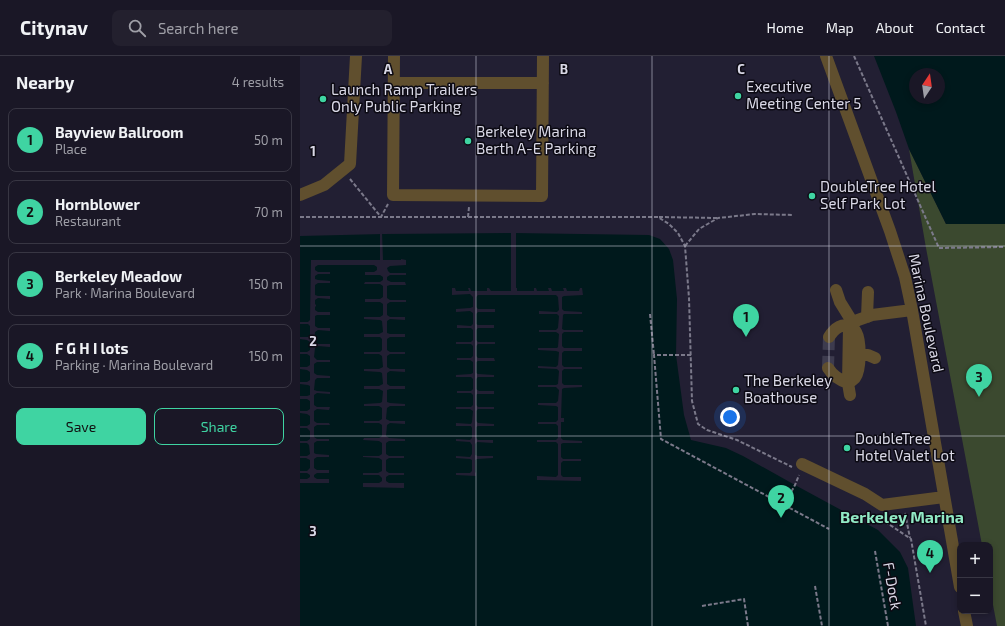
<!DOCTYPE html>
<meta charset="utf-8">
<style>
:root{--surface:#1a1726;--page:#23202e;--text:#f1f3f6;--muted:#9f9fa7;--line:#383643;--accent:#3fd4a2}
body{margin:0;font-family:"Exo 2",sans-serif;background:var(--page);color:var(--text)}
.controls{position:absolute;right:12px;bottom:12px;display:grid;overflow:hidden;border-radius:8px;box-shadow:0 2px 6px #0003}
.controls button{width:36px;height:36px;display:grid;place-items:center;padding:0;border:0;border-bottom:1px solid var(--line);background:var(--surface);color:var(--text);font:20px sans-serif}
.compass{position:absolute;left:609px;top:12px;width:36px;height:36px;border-radius:50%;background:var(--surface);box-shadow:0 2px 6px #0003;rotate:13deg}
.you{position:absolute;left:430px;top:361px;width:14px;height:14px;margin:-10px;border:3px solid #fff;border-radius:50%;background:#1a73e8;box-shadow:0 0 0 6px #1a73e833}
.badge{display:grid;place-items:center;width:26px;height:26px;border-radius:50%;background:var(--accent);color:#111;font-size:13px;font-weight:700}
.pin{position:absolute;translate:-50% -33px;filter:drop-shadow(0 1px 2px #0008)}
.pin::after{content:'';position:absolute;top:21px;width:14px;height:12px;background:inherit;clip-path:polygon(0 0,100% 0,50% 100%)}
.list{margin:0;padding:0;list-style:none}
h2{display:flex;justify-content:space-between;align-items:center;height:52px;margin:0;padding:0 16px;font-size:17px}
h2 small{font-size:13px;font-weight:400;color:var(--muted)}
.list li{display:grid;grid-template-columns:26px 1fr auto;gap:12px;align-items:center;box-sizing:border-box;height:64px;margin:0 8px 8px;padding:0 8px;border:1px solid var(--line);border-radius:8px}
.list b{display:block;font-size:15px;white-space:nowrap}
.list p{margin:0;font-size:13px;white-space:nowrap;color:var(--muted)}
.list em{font-size:13px;font-style:normal;color:var(--muted)}
.actions{display:flex;gap:8px;padding:12px 16px}
.actions a{flex:1;padding:9px 0;border:1px solid var(--accent);border-radius:8px;text-align:center;font-size:14px;color:var(--accent)}
.actions .main{background:var(--accent);color:#111}
.icon{flex:none;width:22px;height:22px;fill:none;stroke:currentColor;stroke-width:2;stroke-linecap:round;stroke-linejoin:round}
.map{position:relative;flex:none;width:705px;height:570px;overflow:hidden}
header{display:flex;align-items:center;gap:24px;box-sizing:border-box;height:56px;padding:0 20px;background:var(--surface);border-bottom:1px solid var(--line)}
header strong{font-size:19px}
nav{display:flex;gap:22px;margin-inline-start:auto;font-size:14px}
.search{width:280px;height:36px;background:var(--page);display:flex;align-items:center;gap:10px;box-sizing:border-box;padding:0 14px;border-radius:8px;color:var(--muted);font-size:15px}
main{display:flex}
aside{flex:1;background:var(--surface)}
.map>svg:first-child{display:block}
</style>
<header>
<strong>Citynav</strong>
<div class="search"><svg class="icon" aria-label="search" viewBox="0 0 24 24"><circle cx="10" cy="10" r="6"/><path d="M15 15l6 6"/></svg>Search here</div>
<nav><a>Home</a><a>Map</a><a>About</a><a>Contact</a></nav>
</header>
<main>
<aside>
<h2>Nearby<small>4 results</small></h2>
<ul class="list">
<li><span class="badge">1</span><div><b>Bayview Ballroom</b><p>Place</p></div><em>50 m</em></li>
<li><span class="badge">2</span><div><b>Hornblower</b><p>Restaurant</p></div><em>70 m</em></li>
<li><span class="badge">3</span><div><b>Berkeley Meadow</b><p>Park · Marina Boulevard</p></div><em>150 m</em></li>
<li><span class="badge">4</span><div><b>F G H I lots</b><p>Parking · Marina Boulevard</p></div><em>150 m</em></li>
</ul>
<div class="actions"><a class="main">Save</a><a>Share</a></div>
</aside>
<div class="map">
<svg width="705" height="570" viewBox="0 0 705 570">
<rect width="100%" height="100%" fill="#221f33"/>
<path fill="#3b492f" d="M609,93L646,168H705V570H697L690,533V489H682L626,192Z"/>
<path fill="#00191c" fill-rule="evenodd" d="M574,0H705V168H646L609,93L596,56ZM615,18H639V42H615Z
M214,177L349,179L360,183L369,193L373,204L377,243L376,299L384,359L391,384L426,392L443,400L495,429L578,474L600,496L608,512L616,570H0V180L83,178Z"/>
<path fill="#221f33" d="M211,175H216V232H217V235H234V232H236L237,235H249L248,232H251L252,235H264L263,232H266L267,235H279L280,232H282L283,239L264,240L262,241V253L264,255L282,256V258H264L263,259L262,273L264,274H283V276H264L262,278V290L264,292H282V295H264L262,297V309L264,311H282V313H264L262,315V327L264,329H282V331L264,332L262,333L261,362H264V366H261V382L263,384L282,385V387H263L261,388V401L263,403H281V405H263L261,407V419L263,421H281V425L237,424V420L256,421L258,419V388L256,386H237V384H256L258,382V370L256,368H238V366H256L258,364V351L256,350L238,349V347H256L258,345L259,334L256,331H238V329H256L258,328L259,315L257,313L238,312V310L256,311L258,309L259,296L256,295L238,294V292H257L258,291L259,278L256,276H239V274H256L258,272L259,260L257,258H239V255L257,256L259,254L258,241L256,239H178L176,241V251L178,253H195V256H178L176,258V268L178,269H194V272H178L176,274V284L178,286H195V288H178L176,290V300L178,302H194L195,305H178L176,306V317L178,318L194,319V321H178L176,323V333L179,335H194V338H177L176,339V349L178,351H194V353H178L176,355V365L178,367L194,368V370H178L176,371V382L178,384H193V387L177,386L175,388V399L178,400H193V402L177,403L175,404V416L176,417V420L156,419V417H170L172,415V404L170,403L156,402V400L170,401L172,398V389L170,386L156,385V383L170,384L172,382V372L171,370H156V367L171,368L172,366L173,355L170,353H156V351H171L173,349V339L171,337H157V335H171L173,333V323L171,321H156V319L171,318L173,317V306L170,304H157V302H171L173,300V290L171,288H156V286H171L173,284V274L171,272H157V269L171,270L173,268V257L170,255L156,256V253L170,252L173,251V241L170,238L152,239V232H155L156,235H169L168,232H170L171,235H187V232H189L191,235H211Z
M80,176H82L83,204H101V203L106,204V209L90,210L87,212L88,215L90,217H106V219H90L87,221V224L91,226H105L106,229H90L87,230V242L90,244H106V246H90L87,248V259L90,261H105V264L90,263L87,265V277L90,278H105V281H90L87,283V294L90,296H105V298H90L87,300V311L90,313H105V316L90,315L87,317V328L90,330H105V333H90L87,334V346L90,347L105,348V350H90L87,352L86,363L90,365H105V368L90,367L87,369L86,380L89,382L105,383V385H89L86,387V398L89,400H104V402H89L86,404V415L89,417H104V419H89L86,421V425L89,427H104V432L63,431V427H79L82,425V422L79,419H63V417H78L82,415V404L79,402L63,401V400H79L82,398V387L79,385L63,384L64,382H79L82,380V369L79,367H64V365H79L82,363V352L79,350H64V348L80,347L82,346L83,335L79,333H64V330H79L83,328L82,317L80,316L64,315V313H79L83,311L82,300L79,298H64V296H80L82,294V283L80,281H64V278H79L83,276L82,265L80,264L64,263V261H80L83,259V248L80,246H65V243H80L83,241V230L80,228H64L65,226H80L83,224V221L80,219H65V216H74L77,214V211L74,209H18L15,211V214L18,216H30V218H18L15,220V223L18,224L30,225V227H18L15,229V239L18,240H30V243L18,242L15,244V248L16,249V250L15,251V254L18,256H30V259H17L15,260V270L18,272H30V275L18,274L15,276L14,286L18,288H30V291L18,290L15,292L14,301L17,304H30V306H17L14,308V317L17,319L30,320V322H17L15,324L14,334L17,335L30,336V338L17,337L14,339V349L17,351H30L29,354L17,353L14,355V365L17,367H29L30,369H17L14,371V381L17,383H29V385H17L14,387V397L16,398L29,399V401H17L14,403V412L17,414H29V417H17L14,419V421L17,423H29V427H0V423H7L10,421V419L7,417H0V415H7L10,412V404L6,402H0V400H7L10,398L9,389L7,387H0V385H7L10,383V375L7,372H0V370H7L10,368V360L7,358L0,357V355H7L10,353V345L7,343H0V340H7L10,339V330L8,329L0,328V326H7L10,324V316L7,314L0,313V311H7L10,309V300L7,298H0V296H7L10,294V286L7,284L0,283V281H8L10,279V270L8,268H0V266H8L10,264L11,204H80Z"/>
<g fill="none" stroke-linecap="round" stroke-linejoin="round">
<path stroke="#3d3b4e" stroke-width="12" stroke-dasharray="12 6" stroke-linecap="butt" d="M528,312L529,281"/>
<path stroke="#7b798a" stroke-width="2" stroke-dasharray="4 2" stroke-linecap="butt" d="M554,0L639,192L705,191
M50,123L81,161L88,148
M0,161H358L369,168L378,177L385,190L389,242L392,345L398,368L407,374L437,384L492,411
M168,161L169,151
M359,161L417,162
M385,190L399,173L418,162L455,158L493,159
M350,258L354,299
M391,299H354L361,383L484,449L495,429L499,419
M484,449L529,473
M605,457L610,482
M575,459L611,483L626,570
M575,495L588,570
M515,530L522,570
M402,550L444,543L448,570"/>
<path stroke="#604f2e" stroke-width="12" d="M94,0L93,139L242,140L243,0
M526,0L590,175L605,221L612,254L660,531
M94,27H243
M0,139L24,129L50,108L56,0
M536,234L540,246L553,267
M567,261L568,236
M559,299H568L575,302
M528,312C533,320 539,324 548,327C550,326 553,324 555,322C561,314 561,285 556,276C555,274 554,274 552,272C543,265 534,273 529,281
M550,339L548,327L549,270L558,264L572,259L612,254
M502,408L565,438L582,449L644,441
M664,555L667,570"/>
</g>
<path fill="none" stroke="#d9d8e6" stroke-width="1" stroke-opacity="0.55" d="M176,0V570M352,0V570M529,0V570M0,190H705M0,380H705"/>
<g fill="#3fd4a2" stroke="#0c0a13" stroke-width="1.5">
<circle cx="438" cy="40" r="4"/>
<circle cx="23" cy="43" r="4"/>
<circle cx="168" cy="85" r="4"/>
<circle cx="512" cy="140" r="4"/>
<circle cx="436" cy="334" r="4"/>
<circle cx="547" cy="392" r="4"/>
</g>
<g text-anchor="middle" stroke-width="3" stroke-linejoin="round" paint-order="stroke">
<g font-size="15" fill="#d9d8e6" stroke="#0c0a13" text-anchor="start">
<text x="446" y="36">Executive<tspan x="446" dy="17">Meeting Center 5</tspan></text>
<text x="31" y="39">Launch Ramp Trailers<tspan x="31" dy="17">Only Public Parking</tspan></text>
<text x="176" y="81">Berkeley Marina<tspan x="176" dy="17">Berth A-E Parking</tspan></text>
<text x="520" y="136">DoubleTree Hotel<tspan x="520" dy="17">Self Park Lot</tspan></text>
<text x="444" y="330">The Berkeley<tspan x="444" dy="17">Boathouse</tspan></text>
<text x="555" y="388">DoubleTree<tspan x="555" dy="17">Hotel Valet Lot</tspan></text>
</g>
<g font-size="15" fill="#d9d8e6" stroke="#0c0a13">
<text transform="translate(626 257) rotate(78)" y="5">Marina Boulevard</text>
<text transform="translate(592 530) rotate(80)" y="5">F-Dock</text>
</g>
<g font-size="16" font-weight="bold" fill="#91eac5" stroke="#0c0a13">
<text x="602" y="467">Berkeley Marina</text>
</g>
</g>
<g font-size="13" text-anchor="middle" font-weight="bold" fill="#d9d8e6" stroke="#0c0a13" stroke-width="3" stroke-linejoin="round" paint-order="stroke">
<text x="88" y="18">A</text>
<text x="264" y="18">B</text>
<text x="441" y="18">C</text>
<text x="13" y="100">1</text>
<text x="13" y="290">2</text>
<text x="13" y="480">3</text>
</g>
</svg>
<div class="controls">
<button>+</button>
<button>−</button>
</div>
<svg class="compass" viewBox="-18 -18 36 36"><path d="M0-13l5 13h-10z" fill="#e53935"/><path d="M0 13l5-13h-10z" fill="#9f9fa7"/></svg>
<div class="you"></div>
<div class="pin badge" style="left:446px;top:281px">1</div>
<div class="pin badge" style="left:481px;top:462px">2</div>
<div class="pin badge" style="left:679px;top:341px">3</div>
<div class="pin badge" style="left:630px;top:517px">4</div>
</div>
</main>
